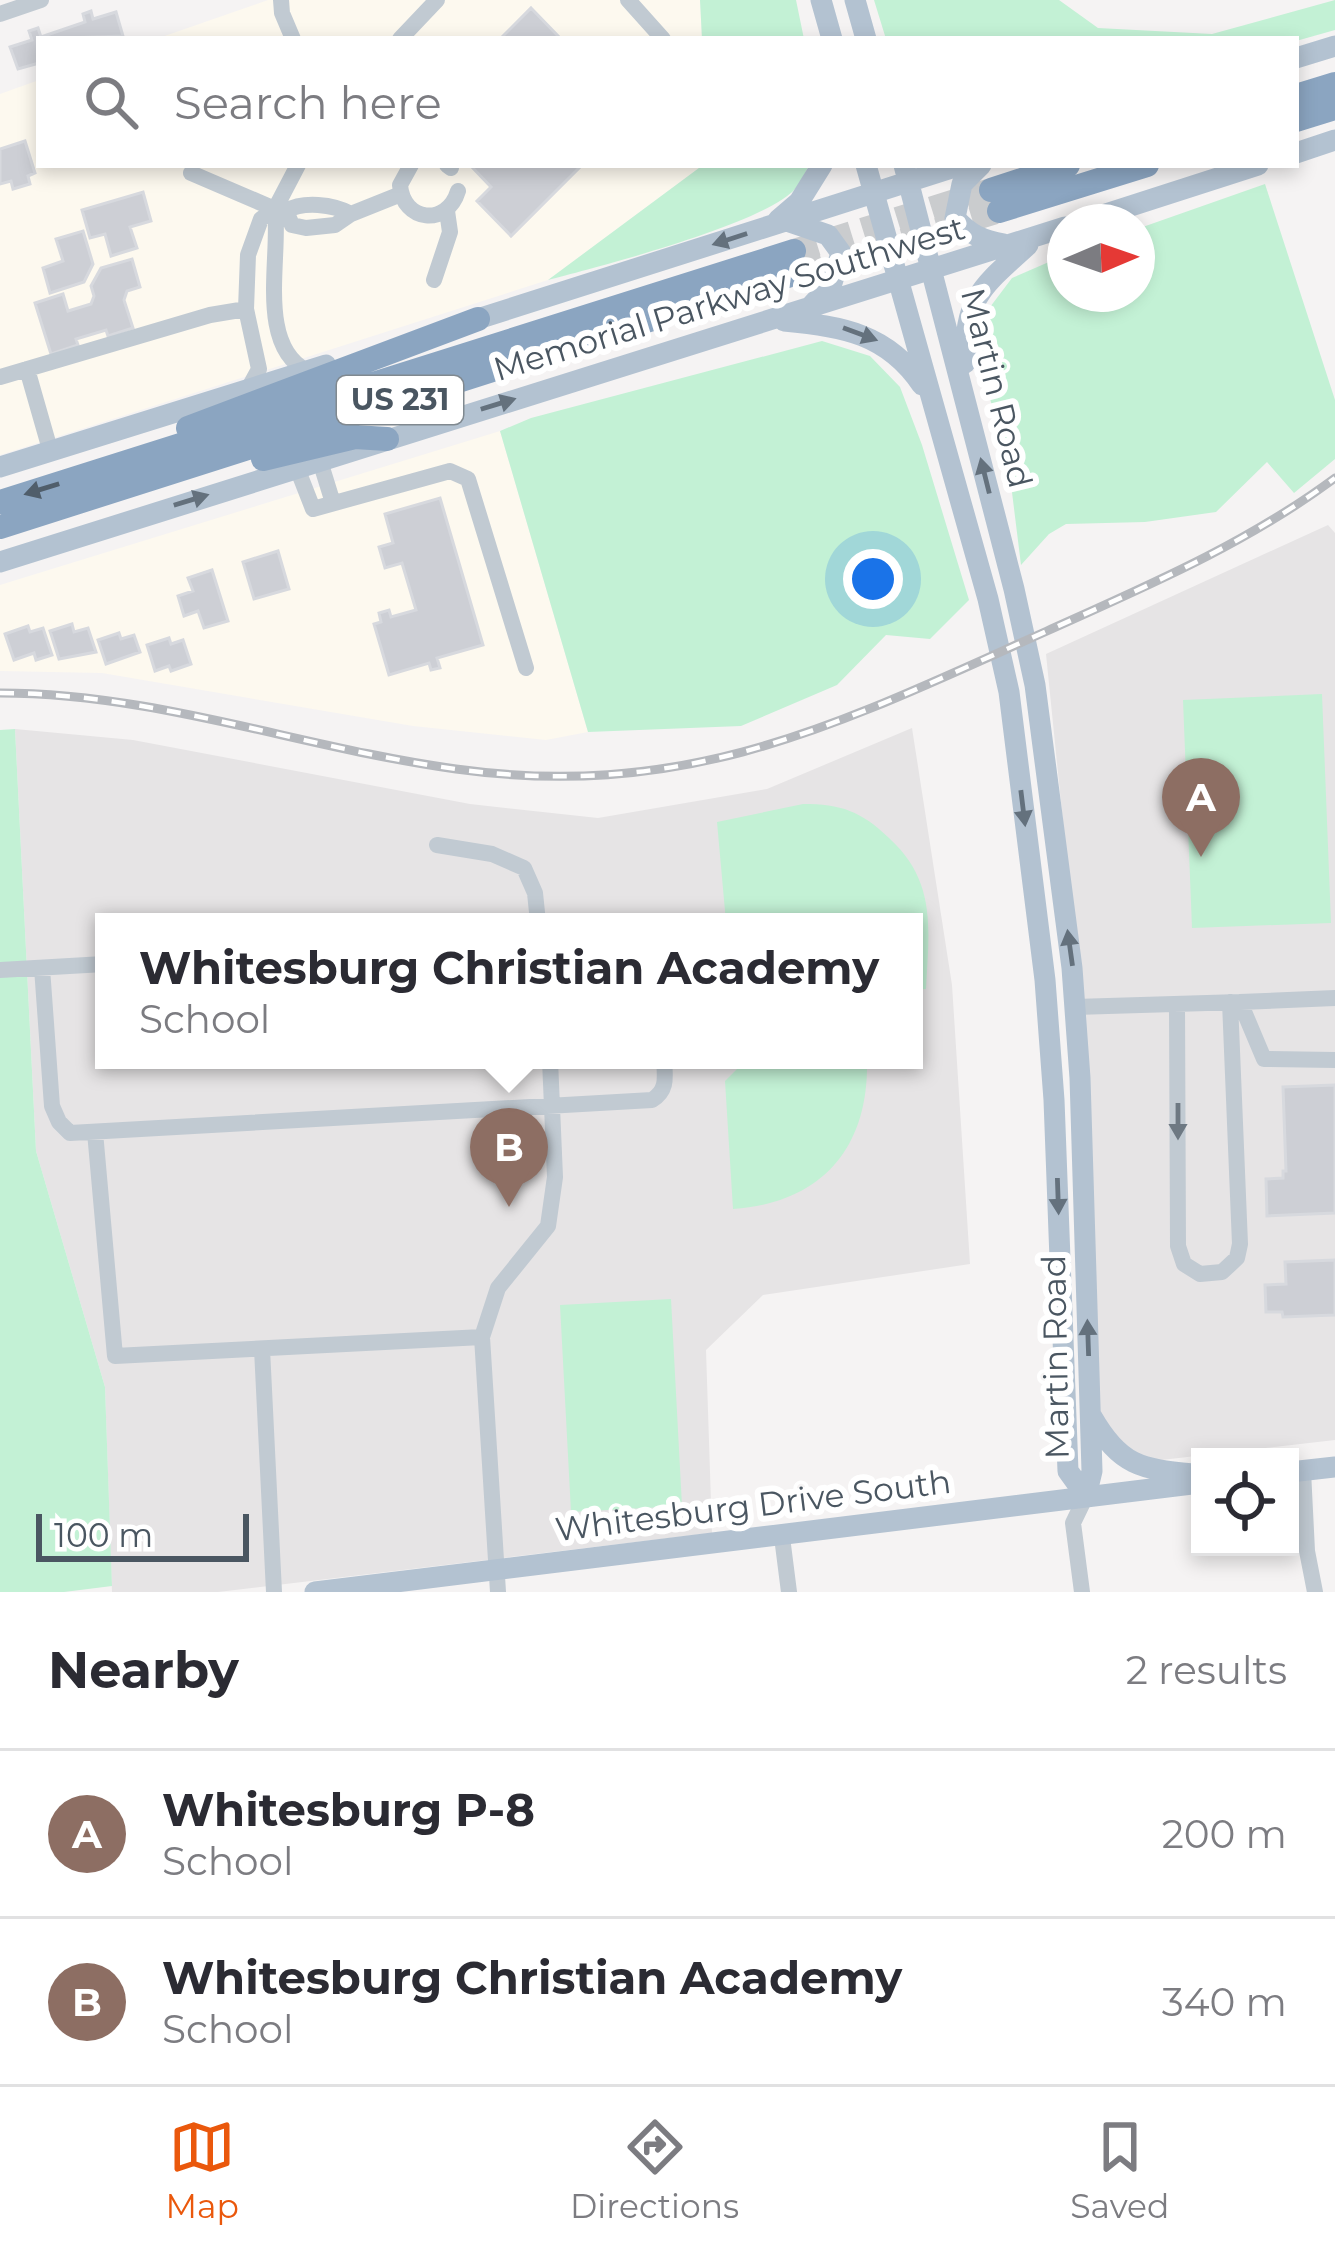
<!DOCTYPE html>
<style>
:root{--surface:#fff;--page:#f2f2f3;--text:#2b2b33;--muted:#7c7c81;--line:#e1e1e2;--accent:#ea580c}
body{margin:0;font-family:Montserrat,sans-serif;background:var(--page);color:var(--text)}
.controls{position:absolute;right:36px;bottom:36px;display:grid;overflow:hidden;border-radius:0px;box-shadow:0 6px 18px #0003}
.controls button{width:108px;height:108px;display:grid;place-items:center;padding:0;border:0;border-bottom:3px solid var(--line);background:var(--surface);color:var(--text);font:60px sans-serif}
.compass{position:absolute;left:1047px;top:204px;width:108px;height:108px;border-radius:50%;background:var(--surface);box-shadow:0 6px 18px #0003;rotate:88deg}
.scale{position:absolute;left:36px;bottom:30px;width:213px;box-sizing:border-box;padding-left:12px;border:6px solid #4a5661;border-top:0;font-size:33px;line-height:42px;white-space:nowrap;color:#4a5661;-webkit-text-stroke:9px #fff;paint-order:stroke}
.you{position:absolute;left:873px;top:579px;width:42px;height:42px;margin:-30px;border:9px solid #fff;border-radius:50%;background:#1a73e8;box-shadow:0 0 0 18px #1a73e833}
.badge{display:grid;place-items:center;width:78px;height:78px;border-radius:50%;background:var(--accent);color:#fff;font-size:39px;font-weight:700}
.pin{position:absolute;translate:-50% -99px;filter:drop-shadow(0 3px 6px #0008)}
.pin::after{content:'';position:absolute;top:63px;width:42px;height:36px;background:inherit;clip-path:polygon(0 0,100% 0,50% 100%)}
.popup{position:absolute;left:95px;top:913px;width:828px;height:156px;box-sizing:border-box;display:grid;place-content:center;border-radius:0px;background:var(--surface);filter:drop-shadow(0 3px 9px #0005);font-size:39px;white-space:nowrap;color:var(--muted)}
.popup b{font-size:45px;color:var(--text)}
.popup::after{content:'';position:absolute;left:50%;top:100%;margin-left:-24px;border:24px solid transparent;border-top-color:var(--surface)}
.list{margin:0;padding:0;list-style:none}
h2{display:flex;justify-content:space-between;align-items:center;height:156px;margin:0;padding:0 48px;font-size:51px}
h2 small{font-size:39px;font-weight:400;color:var(--muted)}
.list li{display:grid;grid-template-columns:78px 1fr auto;gap:36px;align-items:center;box-sizing:border-box;height:168px;padding:0 48px;border-top:3px solid var(--line)}
.list b{display:block;font-size:45px;white-space:nowrap}
.list p{margin:0;font-size:39px;white-space:nowrap;color:var(--muted)}
.list em{font-size:39px;font-style:normal;color:var(--muted)}
.icon{flex:none;width:66px;height:66px;fill:none;stroke:currentColor;stroke-width:2;stroke-linecap:round;stroke-linejoin:round}
.map{position:relative;flex:none;width:1335px;height:1592px;overflow:hidden}
.search{position:absolute;background:var(--surface);box-shadow:0 6px 18px #0003;left:36px;right:36px;top:36px;height:132px;display:flex;align-items:center;gap:30px;box-sizing:border-box;padding:0 42px;border-radius:0px;color:var(--muted);font-size:45px}
.sheet{height:492px;background:var(--surface)}
nav{display:flex;justify-content:space-around;align-items:center;box-sizing:border-box;height:168px;border-top:3px solid var(--line);background:var(--surface);font-size:33px;color:var(--muted)}
nav a{display:grid;justify-items:center;gap:6px}
nav .on{color:var(--accent)}
.map>svg:first-child{display:block}
</style>
<div class="map">
<svg width="1335" height="1592" viewBox="0 0 1335 1592">
<rect width="100%" height="100%" fill="#f5f3f3"/>
<path fill="#fdf9ef" d="M268,0H700L702,39H156Z
M39,80V165H703L548,280L0,455V94Z
M500,431L588,732L546,740L413,726L102,673L0,671V585Z"/>
<path fill="#e6e4e5" fill-rule="evenodd" d="M1328,525L1335,533V1440L1144,1462L1115,1446L1099,1414L1087,1060L1046,654Z
M912,728L952,985L970,1264L763,1295L706,1350L712,1533L218,1592H112L105,1387L36,1151L15,729L133,740L470,804L598,818L767,789ZM104,922H914V1060H104Z"/>
<path fill="#c3f1d5" d="M700,0H796L804,39H702Z
M874,0H1059L1098,28L1212,34L1335,0V30L1296,41L886,39Z
M703,165H809C805,173 801,183 795,189C764,224 598,267 548,280Z
M1265,184L1335,400V459L1294,493L1267,462L1216,512L1145,522L1066,524L1049,534L1021,565L1008,460L983,375L981,319L1012,278L1065,255V294H1137V229Z
M822,341L870,356L900,387L922,445L969,600L930,639L886,635L837,685L741,726L588,732L500,431L531,418Z
M1322,694L1331,923L1192,928L1183,700Z
M15,729L36,1151L105,1387L112,1586L64,1592H0V730Z
M803,804C841,804 861,811 889,838C937,882 929,929 926,989L914,990V922H726L717,822Z
M867,1060C869,1149 821,1203 733,1209L725,1081L744,1062Z
M671,1299L682,1506L571,1512L560,1305Z"/>
<path fill="#cdcfd5" stroke="#d7d9de" stroke-width="3" d="M531,8L561,39H500Z
M91,11L93,19L116,12L123,36L39,39V63L18,69L10,47L32,40L29,31L38,28L41,37L85,22L83,14Z
M25,141L35,173L28,176L30,184L13,189L11,181L0,184V149Z
M470,165H582L511,236L477,201L491,187Z
M143,192L151,221L130,227L137,248L111,256L105,234L90,238L82,210Z
M83,231L93,264L84,282L50,293L43,268L63,261L56,239Z
M132,259L140,287L127,291L124,300L133,328L108,336L106,330L76,339L78,345L51,354L35,303L63,294L68,311L91,304L94,296L91,286L101,268Z
M440,498L483,645L437,658L440,668L431,670L429,663L389,675L374,624L381,622L379,613L389,610L391,617L416,610L402,563L385,568L379,547L393,543L385,514Z
M278,551L289,589L254,599L243,562Z
M212,570L228,621L204,628L198,611L184,616L178,596L193,591L188,578Z
M72,624L74,632L88,628L96,652L59,659L50,631Z
M28,626L30,632L43,628L52,655L36,660L34,653L14,660L5,634Z
M119,633L121,639L134,635L140,652L106,664L98,640Z
M169,638L171,644L183,640L191,664L171,671L169,666L155,671L147,645Z
M1335,1085V1213L1267,1216L1266,1179L1283,1178V1171H1286L1283,1087Z
M1335,1260V1315L1283,1317L1282,1312H1266L1265,1285L1286,1284L1285,1262Z"/>
<g fill="none" stroke-linecap="round" stroke-linejoin="round">
<path stroke="#caccce" stroke-width="24" stroke-dasharray="24 12" stroke-linecap="butt" d="M794,251L991,190
M800,272L999,211"/>
<path stroke="#c1cad2" stroke-width="16" d="M281,0L282,13L293,39
M628,0L663,39
M0,14L41,0
M400,39L437,0
M411,165L400,185C403,222 447,227 458,191
M447,165L451,168
M191,173L275,209L286,211C303,201 333,204 351,214
M275,209C281,256 256,345 307,371
M286,211L292,225L306,228L335,225L351,214L401,194
M434,280L450,232L447,211
M27,369L51,453
M0,377L210,315L246,309
M247,391L259,369L246,309L248,255L261,219L275,209L298,165
M320,461L333,503
M297,468L313,509L450,471L468,479L526,668
M437,845L492,854L524,868L535,893L538,922
M42,968L52,1106L59,1122L70,1133L652,1100C668,1090 665,1077 664,1060
M0,970L104,964
M1240,1002L1335,998
M1177,1004L1178,1246L1184,1264L1200,1274L1222,1272L1237,1258L1240,1244L1230,1002
M1075,1007L1240,1002L1264,1059L1335,1060
M95,1132L115,1356L482,1337
M262,1349L274,1592
M1303,1471L1307,1551L1315,1592
M782,1537L789,1592
M498,1592L482,1337L498,1288L548,1226L555,1177L550,1060
M1082,1592L1073,1523L1086,1496"/>
<path stroke="#b3c2d1" stroke-width="21" d="M821,0L832,39
M855,0L866,39
M1296,58L1335,46
M1296,153L1335,140
M866,165L988,599L1009,692L1045,980L1054,1100L1068,1471L1086,1496
M904,165L1014,589L1035,685L1072,968L1080,1078L1092,1471L1086,1496
M981,165L962,184L955,218C970,235 982,240 1004,244
M778,220L799,202L822,165
M787,221L828,235L841,253L832,283L810,307
M1081,222L1258,165
M784,321C842,326 888,334 922,385
M465,323L961,165
M965,363C965,296 982,287 1028,245
M0,467L326,365
M0,562L1065,227
M1092,1417C1120,1466 1141,1469 1193,1474
M1290,1472L1335,1467
M315,1592L1200,1483"/>
<path stroke="#8ba5c1" stroke-width="24" d="M1296,96L1335,84
M1296,120L1335,108
M991,190L1068,165
M999,211L1147,165
M188,428L478,319
M263,459L355,437L387,439
M0,502L794,251
M0,527L800,272"/>
<g stroke="#b5b8bd" stroke-width="9">
<path id="rail" d="M0,693C157,693 302,748 456,769C690,801 841,723 1047,631C1147,586 1246,544 1335,478"/>
</g>
<use href="#rail" stroke="#fff" stroke-width="4.5" stroke-dasharray="14" stroke-linecap="butt"/>
</g>
<defs><path id="oneway-solid" d="M-6-.8H1V-3.2L6.5 0L1 3.2V.8H-6Z" transform="scale(3)"/></defs>
<g fill="#64717d">
<use href="#oneway-solid" transform="translate(730 239) rotate(162)"/>
<use href="#oneway-solid" transform="translate(860 334) rotate(20)"/>
<use href="#oneway-solid" transform="translate(498 404) rotate(-17)"/>
<use href="#oneway-solid" transform="translate(985 476) rotate(-104)"/>
<use href="#oneway-solid" transform="translate(191 500) rotate(-17)"/>
<use href="#oneway-solid" transform="translate(1023 808) rotate(83)"/>
<use href="#oneway-solid" transform="translate(1070 948) rotate(-98)"/>
<use href="#oneway-solid" transform="translate(1058 1196) rotate(88)"/>
<use href="#oneway-solid" transform="translate(1088 1338) rotate(-92)"/>
</g>
<use fill="#505e6b" href="#oneway-solid" transform="translate(42 489) rotate(163)"/>
<use fill="#6e7983" href="#oneway-solid" transform="translate(1178 1121) rotate(90)"/>
<g text-anchor="middle" stroke-width="12" stroke-linejoin="round" paint-order="stroke">
<rect fill="#fff" stroke="#808990" stroke-width="3" x="337" y="376" width="126" height="48" rx="9"/>
<g font-size="30" font-weight="bold" fill="#4a5661">
<text x="400" y="410">US 231</text>
</g>
<g font-size="33" fill="#4a5661" stroke="#fff">
<text transform="translate(729 298) rotate(-17)" y="12">Memorial Parkway Southwest</text>
<text transform="translate(997 388) rotate(76)" y="12">Martin Road</text>
<text transform="translate(1055 1357) rotate(-91)" y="12">Martin Road</text>
<text transform="translate(753 1505) rotate(-7)" y="12">Whitesburg Drive South</text>
</g>
</g>
</svg>
<div class="controls">
<button><svg class="icon" aria-label="locate" viewBox="0 0 24 24"><circle cx="12" cy="12" r="6"/><path d="M12 2v4M12 18v4M2 12h4M18 12h4"/></svg></button>
</div>
<svg class="compass" viewBox="-18 -18 36 36"><path d="M0-13l5 13h-10z" fill="#e53935"/><path d="M0 13l5-13h-10z" fill="#7c7c81"/></svg>
<div class="scale">100 m</div>
<div class="you"></div>
<div class="pin badge" style="left:1201px;top:857px;background:#8d6e63">A</div>
<div class="pin badge" style="left:509px;top:1207px;background:#8d6e63">B</div>
<div class="popup"><b>Whitesburg Christian Academy</b>School</div>
<div class="search"><svg class="icon" aria-label="search" viewBox="0 0 24 24"><circle cx="10" cy="10" r="6"/><path d="M15 15l6 6"/></svg>Search here</div>
</div>
<section class="sheet">
<h2>Nearby<small>2 results</small></h2>
<ul class="list">
<li><span class="badge" style="background:#8d6e63">A</span><div><b>Whitesburg P-8</b><p>School</p></div><em>200 m</em></li>
<li><span class="badge" style="background:#8d6e63">B</span><div><b>Whitesburg Christian Academy</b><p>School</p></div><em>340 m</em></li>
</ul>
</section>
<nav>
<a class="on"><svg class="icon" aria-label="map" viewBox="0 0 24 24"><path d="M3 6l6-2 6 2 6-2v14l-6 2-6-2-6 2zM9 4v14M15 6v14"/></svg>Map</a>
<a><svg class="icon" aria-label="directions" viewBox="0 0 24 24"><path d="M12 3l9 9-9 9-9-9zM9 14v-3h6M13 9l2 2-2 2"/></svg>Directions</a>
<a><svg class="icon" aria-label="saved" viewBox="0 0 24 24"><path d="M7 4h10v16l-5-4-5 4z"/></svg>Saved</a>
</nav>
